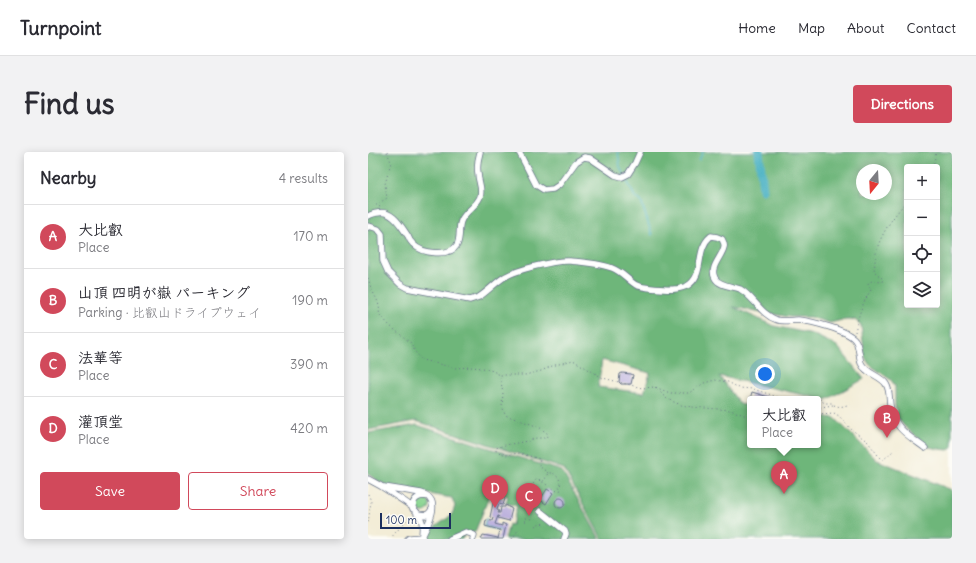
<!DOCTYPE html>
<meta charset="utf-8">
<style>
:root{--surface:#fff;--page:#f2f2f3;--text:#2b2b33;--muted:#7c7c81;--line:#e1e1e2;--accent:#d1495b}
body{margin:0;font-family:Delius,"Klee One",sans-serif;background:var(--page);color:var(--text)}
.controls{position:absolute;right:12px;top:12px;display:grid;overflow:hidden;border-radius:4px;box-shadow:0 2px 10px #0003}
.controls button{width:36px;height:36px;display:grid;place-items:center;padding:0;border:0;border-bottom:1px solid var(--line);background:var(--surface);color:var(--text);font:20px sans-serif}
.compass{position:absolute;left:488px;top:12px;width:36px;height:36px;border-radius:50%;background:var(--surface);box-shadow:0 2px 10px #0003;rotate:198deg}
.scale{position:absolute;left:12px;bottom:10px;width:71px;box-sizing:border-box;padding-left:4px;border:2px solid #1b2f5e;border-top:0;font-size:11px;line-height:14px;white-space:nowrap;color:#1b2f5e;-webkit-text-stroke:3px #fdfcf7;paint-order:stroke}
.you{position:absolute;left:397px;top:222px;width:14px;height:14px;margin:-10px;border:3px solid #fff;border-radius:50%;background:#1a73e8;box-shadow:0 0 0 6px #1a73e833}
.badge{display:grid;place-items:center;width:26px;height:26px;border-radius:50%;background:var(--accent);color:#fff;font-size:13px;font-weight:700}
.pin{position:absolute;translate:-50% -33px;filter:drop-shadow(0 1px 2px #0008)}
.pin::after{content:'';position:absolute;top:21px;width:14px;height:12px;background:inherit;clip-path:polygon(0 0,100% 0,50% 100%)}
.popup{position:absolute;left:379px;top:244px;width:74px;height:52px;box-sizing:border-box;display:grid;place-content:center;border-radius:4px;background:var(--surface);filter:drop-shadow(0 1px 3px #0005);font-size:13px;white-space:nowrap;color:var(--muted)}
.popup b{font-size:15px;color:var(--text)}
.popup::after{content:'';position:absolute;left:50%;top:100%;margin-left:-8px;border:8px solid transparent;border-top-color:var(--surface)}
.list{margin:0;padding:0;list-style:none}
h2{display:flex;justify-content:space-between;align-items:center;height:52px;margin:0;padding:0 16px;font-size:17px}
h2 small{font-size:13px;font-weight:400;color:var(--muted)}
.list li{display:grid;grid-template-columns:26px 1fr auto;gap:12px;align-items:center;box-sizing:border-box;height:64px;padding:0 16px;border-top:1px solid var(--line)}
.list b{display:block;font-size:15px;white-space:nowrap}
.list p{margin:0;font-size:13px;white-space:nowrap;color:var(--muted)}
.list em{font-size:13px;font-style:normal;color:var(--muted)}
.actions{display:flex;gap:8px;padding:12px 16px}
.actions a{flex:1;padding:9px 0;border:1px solid var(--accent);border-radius:4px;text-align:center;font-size:14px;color:var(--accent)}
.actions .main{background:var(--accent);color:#fff}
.icon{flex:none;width:22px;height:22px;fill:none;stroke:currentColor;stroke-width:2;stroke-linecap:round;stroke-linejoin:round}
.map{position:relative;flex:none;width:584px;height:387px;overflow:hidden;border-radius:4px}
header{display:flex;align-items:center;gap:24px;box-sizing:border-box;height:56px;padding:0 20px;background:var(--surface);border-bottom:1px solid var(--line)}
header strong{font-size:19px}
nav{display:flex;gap:22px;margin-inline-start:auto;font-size:14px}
.intro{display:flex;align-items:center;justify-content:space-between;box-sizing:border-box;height:96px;padding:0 24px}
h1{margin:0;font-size:28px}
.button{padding:10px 18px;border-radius:4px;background:var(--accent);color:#fff;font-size:14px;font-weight:700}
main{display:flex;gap:24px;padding:0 24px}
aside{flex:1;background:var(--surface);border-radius:4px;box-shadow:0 2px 10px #0003}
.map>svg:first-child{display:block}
</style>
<header>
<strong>Turnpoint</strong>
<nav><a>Home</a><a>Map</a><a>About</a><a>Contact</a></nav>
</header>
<div class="intro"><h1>Find us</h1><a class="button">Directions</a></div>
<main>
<aside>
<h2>Nearby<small>4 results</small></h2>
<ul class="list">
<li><span class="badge">A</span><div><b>大比叡</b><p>Place</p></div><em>170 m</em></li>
<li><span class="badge">B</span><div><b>山頂 四明が嶽 パーキング</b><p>Parking · 比叡山ドライブウェイ</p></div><em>190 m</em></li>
<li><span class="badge">C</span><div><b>法華等</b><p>Place</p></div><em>390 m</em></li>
<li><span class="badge">D</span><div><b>灌頂堂</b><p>Place</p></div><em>420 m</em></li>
</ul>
<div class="actions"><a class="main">Save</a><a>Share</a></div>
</aside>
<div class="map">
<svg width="584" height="387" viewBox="0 0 584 387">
<rect width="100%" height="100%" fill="#fdfcf7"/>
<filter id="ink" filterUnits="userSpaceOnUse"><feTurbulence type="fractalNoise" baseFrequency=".025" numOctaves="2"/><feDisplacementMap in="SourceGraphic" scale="8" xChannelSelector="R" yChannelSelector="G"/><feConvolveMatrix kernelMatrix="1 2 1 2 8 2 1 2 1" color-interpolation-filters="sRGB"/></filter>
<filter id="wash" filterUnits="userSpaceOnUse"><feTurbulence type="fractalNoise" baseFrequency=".012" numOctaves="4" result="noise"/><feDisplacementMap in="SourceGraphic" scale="16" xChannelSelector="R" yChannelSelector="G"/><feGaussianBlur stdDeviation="0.9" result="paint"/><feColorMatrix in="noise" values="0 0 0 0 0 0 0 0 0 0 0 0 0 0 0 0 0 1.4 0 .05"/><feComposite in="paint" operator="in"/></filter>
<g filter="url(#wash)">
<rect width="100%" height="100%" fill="#f3edd7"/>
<path fill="#89d490" stroke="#528277" d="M48 353a7 7 0 1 1 14 0a7 7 0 1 1-14 0Z"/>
<path fill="#6eb67a" stroke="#44726c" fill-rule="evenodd" d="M0,0H584V296L580,298L571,297L561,295L536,274L530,266L527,254V234L523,228L502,213L497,206L493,173L487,168L483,167H478L462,171L442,165H422L365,155L406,174L444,182L469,194L496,227L458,248L351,224L372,252L382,254V293H450V264L467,266L509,308L584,338V387H234L196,317L48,269L0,278ZM539,15H569V153H539ZM494,18H518V42H494ZM234,208L282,221L276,241L230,235Z
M49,273L194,319L232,387H137L141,372L144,373L149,354L138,351L140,344L135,343V339L124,337L107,380L96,382L94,387H57C61,376 75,371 83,363C85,361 86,357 87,354L84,346L22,335L10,329L0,322V281Z"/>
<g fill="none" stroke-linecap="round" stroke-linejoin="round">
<path stroke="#43aec1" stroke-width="1.5" d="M250,0L252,15L267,45L273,49L284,83
M331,8L335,0
M118,367L116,374L132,378V379"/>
<path stroke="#43aec1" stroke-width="9" d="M391,0L395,38"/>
</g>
<g id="blocks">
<path fill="#beb3de" d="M254,221L263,222L265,223L263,232H253L251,230L252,222Z
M384,240L407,247H382Z
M179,337L185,341L178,352L172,348Z
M127,339L133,341L132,345L137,347L135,353L131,352L129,358L131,359L130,361H132L133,355H137V353L140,354V355L143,356V357H144L141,369L130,366L131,364H130L127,372L134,374V371L138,373L135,387H130L132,378L117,374L118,368L124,369L125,366L122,365L126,347L125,346Z
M163,345L169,346L166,353L160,351Z
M187 351a5 5 0 1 1 10 0a5 5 0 1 1-10 0Z
M115,383L130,386V387H113Z"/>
</g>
</g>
<g filter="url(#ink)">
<use href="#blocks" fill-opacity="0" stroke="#677288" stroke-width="1"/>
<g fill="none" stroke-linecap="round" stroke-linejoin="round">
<g stroke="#677288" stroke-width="7">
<path id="minor" d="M151,0L168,33L176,38L185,37L191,33L208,10L216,5L222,6L247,23L254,25L260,22L267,11L272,0
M0,64C3,63 6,61 9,61C24,57 33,74 40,84C41,87 43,90 45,92C54,102 82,105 89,93C93,85 90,76 93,69C97,59 108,55 112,45C115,36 110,30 110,21C109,15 110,7 112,0
M0,75L1,74L10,77L14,82L15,109L20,120L32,132L39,136L102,148C105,147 108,146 111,145C119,140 126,132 135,126C147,118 187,108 202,109C215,110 231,111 244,116C253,119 260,128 268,133C274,136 301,138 307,137C311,137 316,135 319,134C338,123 326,98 343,84L349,85L354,87C355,89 357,92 356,95C354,105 341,115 347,126C351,134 364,134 372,137C386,145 393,163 409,168C415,170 423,168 430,168C442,169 480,178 487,188C491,192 491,205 493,211C498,222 512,223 518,232C522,238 521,246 522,253C525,276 541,284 557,296
M0,327C8,331 15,335 22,340C33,348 50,355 54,370C55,374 54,379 54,383
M16,335L53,341C76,348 59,373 53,387
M45,357C44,348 49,344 58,344
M172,359L197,379L198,382L196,387
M49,362L59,363L62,360L64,357
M40,387L42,386L54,385
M82,387L98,380L106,383L105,387"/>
</g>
<path stroke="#677288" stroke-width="1" stroke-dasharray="1 3" stroke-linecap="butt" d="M565,15L568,0
M12,55L8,53L19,46L17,32L23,10L19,0
M0,126C1,129 2,133 3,136C7,145 13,152 11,162L22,174L43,191L47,200L54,208L87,216L102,215L115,216L125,219L132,223
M487,180C490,165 494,151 503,138L500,131L504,129L514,130L515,127L506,119C507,112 507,104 509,97C514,80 527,62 539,49
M287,235L299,247L313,253L324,255L362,258L382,265
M440,247L449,246L452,247L455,250L458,251H464L465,253L453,255L450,257
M466,253C472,256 477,254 484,251
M450,262L466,261L471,264L483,277L500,290L512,306L515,308L525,299
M180,321L171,314L172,307L151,301L138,303L128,299V296L137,293L160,289L168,286H178L180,282L171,275L137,263L134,253L135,242L132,223H157L173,219L184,214L205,208L235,226L274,236L287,235L302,241H321L336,231L347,228L360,230L371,236L385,237L416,247
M171,328L189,339L193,338L191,334L192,332L193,333
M0,342L3,349L0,372
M159,342L167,329L169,327L176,329L180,321H185L191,326L192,332
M158,366L163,367
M157,369H158
M167,374L172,371L176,372
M22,387L42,364
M144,387L150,378"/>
<use href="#minor" stroke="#fff" stroke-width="5.5"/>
</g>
</g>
</svg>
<div class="controls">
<button>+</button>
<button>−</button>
<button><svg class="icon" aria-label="locate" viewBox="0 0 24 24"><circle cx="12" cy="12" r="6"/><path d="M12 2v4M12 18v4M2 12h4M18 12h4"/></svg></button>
<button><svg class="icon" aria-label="layers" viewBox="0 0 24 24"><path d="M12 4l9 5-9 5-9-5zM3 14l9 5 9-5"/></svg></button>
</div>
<svg class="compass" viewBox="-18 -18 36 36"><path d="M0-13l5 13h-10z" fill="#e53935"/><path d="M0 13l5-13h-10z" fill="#7c7c81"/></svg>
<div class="scale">100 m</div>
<div class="you"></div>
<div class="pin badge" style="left:416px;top:342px">A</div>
<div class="popup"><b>大比叡</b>Place</div>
<div class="pin badge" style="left:519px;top:286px">B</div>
<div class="pin badge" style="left:161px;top:364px">C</div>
<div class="pin badge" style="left:127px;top:356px">D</div>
</div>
</main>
